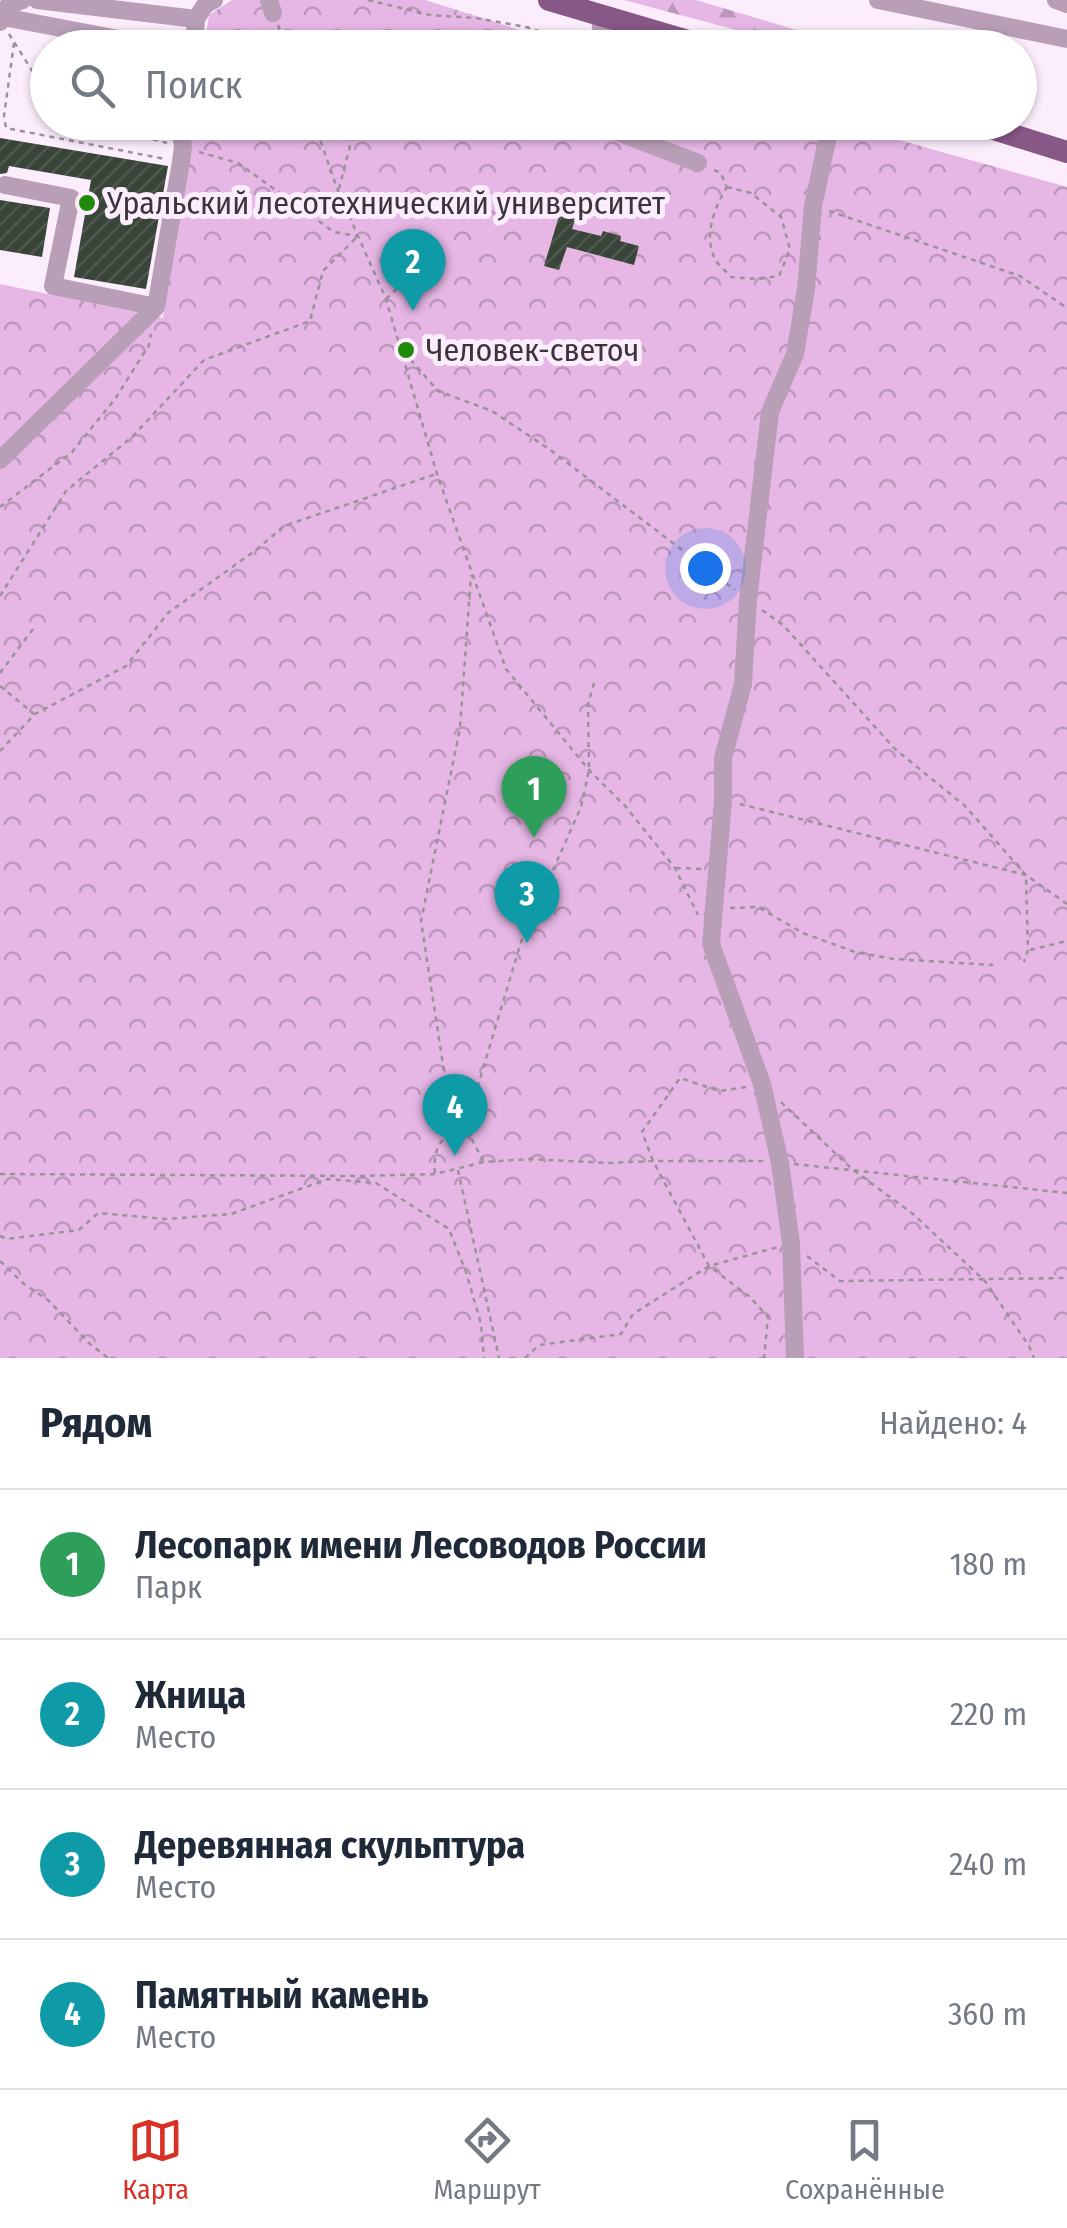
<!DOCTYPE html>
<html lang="ru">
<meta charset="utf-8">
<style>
:root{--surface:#fff;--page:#f6f6f7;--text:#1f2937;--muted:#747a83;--line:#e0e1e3;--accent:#d93025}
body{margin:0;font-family:"Fira Sans Condensed",sans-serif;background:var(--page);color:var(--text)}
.you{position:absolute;left:705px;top:568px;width:35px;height:35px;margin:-25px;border:8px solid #fff;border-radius:50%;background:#1a73e8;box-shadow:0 0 0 15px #1a73e833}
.badge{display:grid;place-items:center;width:65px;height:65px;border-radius:50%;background:var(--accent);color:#fff;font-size:32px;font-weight:700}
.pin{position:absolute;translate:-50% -82px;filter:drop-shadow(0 2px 5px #0008)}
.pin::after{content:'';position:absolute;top:52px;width:35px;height:30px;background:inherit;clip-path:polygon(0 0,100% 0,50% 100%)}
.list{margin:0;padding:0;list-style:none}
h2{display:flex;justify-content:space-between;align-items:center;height:130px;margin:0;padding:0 40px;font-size:42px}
h2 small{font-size:32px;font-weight:400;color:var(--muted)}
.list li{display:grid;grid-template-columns:65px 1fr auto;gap:30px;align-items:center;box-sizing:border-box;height:150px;padding:0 40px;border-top:2px solid var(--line)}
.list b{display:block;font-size:38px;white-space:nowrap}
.list p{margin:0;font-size:32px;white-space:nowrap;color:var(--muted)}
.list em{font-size:32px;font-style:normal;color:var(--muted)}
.icon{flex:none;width:55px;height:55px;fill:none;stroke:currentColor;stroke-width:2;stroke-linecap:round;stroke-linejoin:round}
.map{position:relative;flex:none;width:1067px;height:1358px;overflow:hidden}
.search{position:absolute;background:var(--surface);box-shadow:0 2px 8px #0004;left:30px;right:30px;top:30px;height:110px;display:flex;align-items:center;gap:25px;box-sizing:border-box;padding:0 35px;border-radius:55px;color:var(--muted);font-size:38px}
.sheet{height:730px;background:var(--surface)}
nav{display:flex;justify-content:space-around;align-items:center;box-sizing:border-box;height:140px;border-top:2px solid var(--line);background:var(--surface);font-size:28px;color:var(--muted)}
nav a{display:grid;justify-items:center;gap:5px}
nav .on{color:var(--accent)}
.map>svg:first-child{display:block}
</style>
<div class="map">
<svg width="1067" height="1358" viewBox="0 0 1067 1358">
<defs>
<pattern id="forest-firs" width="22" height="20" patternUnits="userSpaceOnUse" patternTransform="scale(2.5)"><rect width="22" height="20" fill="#e6b7e5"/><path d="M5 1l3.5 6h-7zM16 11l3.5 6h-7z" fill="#bc96bb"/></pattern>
<pattern id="park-crowns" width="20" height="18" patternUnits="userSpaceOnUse" patternTransform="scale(2.5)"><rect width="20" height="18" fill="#e6b7e5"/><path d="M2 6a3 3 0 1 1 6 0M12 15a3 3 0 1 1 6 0" fill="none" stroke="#bc96bb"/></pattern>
<pattern id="building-hatch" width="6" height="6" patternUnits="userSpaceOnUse" patternTransform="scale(2.5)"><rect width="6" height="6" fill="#3a4539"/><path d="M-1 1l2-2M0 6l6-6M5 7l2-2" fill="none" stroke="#4f584e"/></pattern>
</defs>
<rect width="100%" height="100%" fill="#fcedfc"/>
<path fill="url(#forest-firs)" d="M624,0H696L853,47H800Z"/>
<path fill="url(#park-crowns)" d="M232,0H425L574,47L204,48L209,15Z
M193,123H838L1067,187V1358H0V284L163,318Z"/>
<path fill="url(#building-hatch)" d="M0,138L168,166L146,289L74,277L91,180L9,166L7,173L0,174Z
M565,196L581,201L572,229L601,236L603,231L621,236L620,241L639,246L634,265L567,247L559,270L544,266Z
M0,200L50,208L42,257L0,250Z"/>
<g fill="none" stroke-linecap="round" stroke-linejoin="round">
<path stroke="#9b919b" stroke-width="2.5" stroke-dasharray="5 5" stroke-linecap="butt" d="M368,0L430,15L476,18L526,27L586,45
M278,25L286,48
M9,34L48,96
M14,43L4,116L6,128L165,159
M85,122L167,143
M314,122L338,191L386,299L437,474L506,669L589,770L626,807L675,868L698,915
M199,152L238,163L334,232L357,236
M714,170L721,173L726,186
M727,187L751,193L781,217L790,249L779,276L758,279L731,277C727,272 718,265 715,259C703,236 715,206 727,187Z
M339,189L352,138L378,122
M829,211L1020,276L1067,308
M386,299L417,269
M404,352L438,391L492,411L549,449L735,590
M0,507L72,452L115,399L149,345L151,334
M0,596L66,491L132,437L204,360L310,321L323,271L357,237
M762,610L783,625L895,749L965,806L1026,875L1028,950L1024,962
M0,673L36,625
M0,686L34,714
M0,751L35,714L126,666L168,613L256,550L284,526L436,474
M740,804L1026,875L1067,904
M676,868L703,869
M730,908L758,907L803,933L855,952L894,959L993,965
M1030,950L1067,941
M746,1087L719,1091L680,1078L642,1132L653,1161L709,1266L750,1297L768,1317L764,1358
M781,1102L852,1169L913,1214L985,1281L1029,1346L1034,1358
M453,1130L421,921L460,728L471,575
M454,1131L470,1136L484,1162
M470,1136V1112L521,942L581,807L589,770L588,704L595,680
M794,1164L1067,1193
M458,1170L499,1358
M435,1173C433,1153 437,1143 453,1130
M0,1174L361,1176L435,1174L484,1162L530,1159L606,1163L653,1161H766
M0,1236L7,1239L79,1230L98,1213L166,1219L231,1214L328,1179L376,1183L449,1229L466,1272L481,1324L484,1358
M807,1256L840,1281L1067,1278
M0,1261L24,1284L48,1300L90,1344L108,1358
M525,1358L539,1345L621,1334L633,1314L709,1266L778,1247"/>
<path stroke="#b99eb8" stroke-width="18" d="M37,0L196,19L205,5L214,0
M269,0L273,13
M878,0L1067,39
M1056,0L1067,4
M600,15L603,48
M3,17L166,48
M0,22L8,6L23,0
M194,48L196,19
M592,122L698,163
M5,185L71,198L53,286L156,307
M0,460L156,307L181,162L183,146L179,122
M795,1358L791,1244L780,1163L762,1084L711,944L723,801V758L743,684L748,600L770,412L795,354L806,289L813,206L831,122"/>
<path stroke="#875786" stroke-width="22" d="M549,0L712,48
M971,122L1067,152"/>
</g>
<g fill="#208b0a" stroke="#fcedfc" stroke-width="4">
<circle cx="87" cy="203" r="10"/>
<circle cx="406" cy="350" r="10"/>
</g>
<g text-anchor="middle" stroke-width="10" stroke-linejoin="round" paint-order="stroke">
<g font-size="32" fill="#3b353b" stroke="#fcedfc" text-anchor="start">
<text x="107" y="214">Уральский лесотехнический университет</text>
<text x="426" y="361">Человек-светоч</text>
</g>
</g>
</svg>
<div class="you"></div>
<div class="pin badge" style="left:534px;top:838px;background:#2e9e5b">1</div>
<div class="pin badge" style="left:413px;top:311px;background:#0f9aa8">2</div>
<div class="pin badge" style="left:527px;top:943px;background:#0f9aa8">3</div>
<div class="pin badge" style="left:455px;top:1156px;background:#0f9aa8">4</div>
<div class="search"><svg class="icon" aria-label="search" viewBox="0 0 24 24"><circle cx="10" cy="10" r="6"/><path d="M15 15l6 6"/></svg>Поиск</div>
</div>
<section class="sheet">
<h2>Рядом<small>Найдено: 4</small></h2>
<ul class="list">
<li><span class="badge" style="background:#2e9e5b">1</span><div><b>Лесопарк имени Лесоводов России</b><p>Парк</p></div><em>180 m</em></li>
<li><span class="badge" style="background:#0f9aa8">2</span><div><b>Жница</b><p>Место</p></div><em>220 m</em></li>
<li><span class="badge" style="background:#0f9aa8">3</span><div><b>Деревянная скульптура</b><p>Место</p></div><em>240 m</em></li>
<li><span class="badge" style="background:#0f9aa8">4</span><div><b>Памятный камень</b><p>Место</p></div><em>360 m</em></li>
</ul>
</section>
<nav>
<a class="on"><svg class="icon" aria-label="map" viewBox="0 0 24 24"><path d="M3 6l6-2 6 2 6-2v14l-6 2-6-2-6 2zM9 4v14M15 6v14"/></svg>Карта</a>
<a><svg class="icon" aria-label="directions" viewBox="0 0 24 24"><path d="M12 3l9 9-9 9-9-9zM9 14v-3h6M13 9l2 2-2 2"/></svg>Маршрут</a>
<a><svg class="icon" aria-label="saved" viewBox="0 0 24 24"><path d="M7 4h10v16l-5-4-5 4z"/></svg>Сохранённые</a>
</nav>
